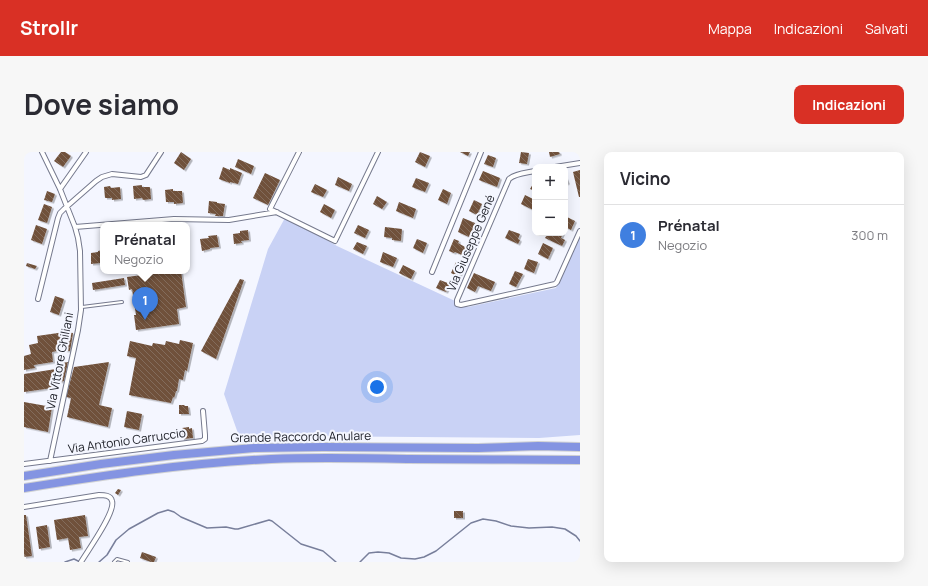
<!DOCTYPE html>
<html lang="it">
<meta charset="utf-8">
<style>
:root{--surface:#fff;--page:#f7f7f7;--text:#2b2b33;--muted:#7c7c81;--line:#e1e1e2;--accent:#d93025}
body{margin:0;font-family:Manrope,sans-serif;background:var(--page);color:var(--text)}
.controls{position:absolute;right:12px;top:12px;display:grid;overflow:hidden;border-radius:8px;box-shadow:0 4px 16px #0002}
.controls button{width:36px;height:36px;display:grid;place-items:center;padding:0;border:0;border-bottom:1px solid var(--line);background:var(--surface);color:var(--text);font:20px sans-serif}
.you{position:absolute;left:353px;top:235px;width:14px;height:14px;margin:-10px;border:3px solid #fff;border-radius:50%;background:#1a73e8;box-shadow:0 0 0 6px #1a73e833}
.badge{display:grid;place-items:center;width:26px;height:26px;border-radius:50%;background:var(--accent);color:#fff;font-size:13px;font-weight:700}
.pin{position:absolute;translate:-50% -33px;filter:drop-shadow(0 1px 2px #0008)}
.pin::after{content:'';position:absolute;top:21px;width:14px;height:12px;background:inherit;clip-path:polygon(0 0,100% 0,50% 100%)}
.popup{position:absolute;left:76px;top:70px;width:90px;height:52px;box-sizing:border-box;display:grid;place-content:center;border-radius:8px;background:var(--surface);filter:drop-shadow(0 1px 3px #0005);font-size:13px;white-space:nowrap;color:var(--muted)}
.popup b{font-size:15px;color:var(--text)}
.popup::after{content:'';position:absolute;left:50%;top:100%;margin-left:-8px;border:8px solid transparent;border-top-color:var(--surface)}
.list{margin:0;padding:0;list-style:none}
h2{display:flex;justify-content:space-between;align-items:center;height:52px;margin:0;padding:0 16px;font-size:17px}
h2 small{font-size:13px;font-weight:400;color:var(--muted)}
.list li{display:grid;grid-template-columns:26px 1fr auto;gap:12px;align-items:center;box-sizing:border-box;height:60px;padding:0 16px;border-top:1px solid var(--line)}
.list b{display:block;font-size:15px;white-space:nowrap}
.list p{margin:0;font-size:13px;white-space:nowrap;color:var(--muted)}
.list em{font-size:13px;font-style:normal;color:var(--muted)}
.map{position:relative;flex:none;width:556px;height:410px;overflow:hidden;border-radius:8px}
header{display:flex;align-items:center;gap:24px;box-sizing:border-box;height:56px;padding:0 20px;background:var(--accent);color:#fff}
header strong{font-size:19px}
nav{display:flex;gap:22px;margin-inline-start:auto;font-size:14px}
.intro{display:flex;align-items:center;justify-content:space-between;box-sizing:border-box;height:96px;padding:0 24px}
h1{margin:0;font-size:28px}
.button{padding:10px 18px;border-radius:8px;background:var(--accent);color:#fff;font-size:14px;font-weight:700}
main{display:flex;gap:24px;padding:0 24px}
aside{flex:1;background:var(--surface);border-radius:8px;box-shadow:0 4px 16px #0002}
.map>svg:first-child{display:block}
</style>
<header>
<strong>Strollr</strong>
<nav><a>Mappa</a><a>Indicazioni</a><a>Salvati</a></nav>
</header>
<div class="intro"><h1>Dove siamo</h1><a class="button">Indicazioni</a></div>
<main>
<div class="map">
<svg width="556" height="410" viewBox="0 0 556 410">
<defs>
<pattern id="building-back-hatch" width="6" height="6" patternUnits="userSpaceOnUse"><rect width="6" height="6" fill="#70513b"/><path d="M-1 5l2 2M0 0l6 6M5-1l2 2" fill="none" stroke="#836c5c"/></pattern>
<filter id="shadow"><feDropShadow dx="2" dy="1.5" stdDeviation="0" flood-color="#0004"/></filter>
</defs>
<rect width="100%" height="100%" fill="#f4f6ff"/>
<path fill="#c9d2f5" d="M262,64L313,94L444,155L532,136L556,85V283L515,286L266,284L216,287L200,242L244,97Z"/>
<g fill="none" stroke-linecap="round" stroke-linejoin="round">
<path stroke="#787f9b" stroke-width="1.5" d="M41,410L50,407L56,410
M75,410L83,403L92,388L105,377L134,361L144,358L150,360L157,365L183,376L202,375L211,377H214L245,368L248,369L277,392L299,399L312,410
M336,410L345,401L354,400L365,401L377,406L391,407L400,405L412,399L447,371L459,367L472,369L487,374L505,376L528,375L541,377L552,384L556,389"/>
</g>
<path fill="url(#building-back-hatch)" filter="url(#shadow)" d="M37,0H41L47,4L39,15L30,9Z
M157,0L167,7L160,18L150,11Z
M396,0L406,4L401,15L391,10Z
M436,0H446L444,4Z
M497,0L505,1L503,12L495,11Z
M525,0H535L536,2L526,5Z
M464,3L472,6L469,15L460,12Z
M214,7L230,14L227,22L211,15Z
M199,15L206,18V16L218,21L214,32L206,30V31L195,27Z
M556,18V45H555L549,20Z
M459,19L476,26L473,35L455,28Z
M241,21L256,28L244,53L229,46Z
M541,23L544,31L541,32Z
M314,25L328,32L325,39L311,33Z
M392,26L405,31L401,40L388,35Z
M291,32L303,38L299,45L287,40Z
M509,32L511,34V39L506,37Z
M118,33V35H126L127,47L119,48L118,46L110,47L109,34Z
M86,34L87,36L96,35L97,47L88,48V46H81L80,35Z
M149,37V39H158L159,51L150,52V50H142L141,38Z
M419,37L427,41L423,52L414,48Z
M23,39L31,42L28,50L20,48Z
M501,43L511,48V54L509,58L497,52Z
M353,44L363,50L358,57L349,52Z
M450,48L458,52L453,63L445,59Z
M185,49L193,50V51L201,52L199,64H191L192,62L184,61Z
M375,50L392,57L389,66L372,59Z
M20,52L28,55L23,71L14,68Z
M300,52L311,58L307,66L296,60Z
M541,64L551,69L547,78L541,75Z
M439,66L451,71L445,85L434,80Z
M12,73L23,77L18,92L7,88Z
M334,73L345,78L341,86L330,81Z
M361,75L378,77L377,89L368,88V86L360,85Z
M224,78L225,88L217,89L218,91L210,92L209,82L216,81V79Z
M485,78L496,82L494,87L496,88L494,92L481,86Z
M524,81H539L537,86L541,88L538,94L521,86Z
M193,83L195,95L186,96V97L178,99L176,87L185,86L184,84Z
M393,87L403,91L399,101L389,96Z
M430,87L435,89L434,91L441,95L442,93L446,94L441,106L437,105L438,103L431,100L430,101L425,99Z
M333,90L343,94L339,102L329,97Z
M519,91L529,96L524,107L514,102Z
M79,98V109L76,110V111L67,112V101L74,100V99Z
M359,100L373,106L369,115L356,110Z
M504,107L514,110L510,121L500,117Z
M432,110L440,114L435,125L427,121Z
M3,111L13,114L11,117L2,114Z
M379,113L391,119L387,127L375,121Z
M148,119H157L162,155L153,157L155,172L112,178L110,163H112L108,137L105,138L103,125Z
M491,119L499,122L492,135L485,132Z
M450,121L471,130L467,139L454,134L451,140L443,136Z
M100,126L101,133L69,138L68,131Z
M216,127L220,128L192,207L177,199Z
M416,128L426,132L422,140L412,136Z
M31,144L40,147L35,163L26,160Z
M41,180L42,190L44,180L49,181L46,199L38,198L28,200L29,210L10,213L11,216L0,218V204L7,202L5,193L14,191L13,184Z
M156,188L169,191L163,219L161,218L159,228L155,227L153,239H152L151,243L150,246L149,245L147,251L105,243L112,206L103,204L106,189L128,194L129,191L141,193L142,189L155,192Z
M44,210L40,229L28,231V236L0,240V222L32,217L31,212Z
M85,210L75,253L88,256L84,275L43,265L47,246L42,245L50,215Z
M0,250L28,255L24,280L0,275Z
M155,253H160L161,254H164L165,262H155Z
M103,259L118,262L115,278L100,275Z
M165,275V277L168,276L169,286L158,287L157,278L159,277L158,276Z
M94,337L97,338L94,343L91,341Z
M430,359H439V366H430Z
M0,363H2L8,404L0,405Z
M61,363L64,384L55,385L57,396L46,398L44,386L33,388L30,368Z
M23,373L26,395L15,397L12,375Z
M118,400L132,405L130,410H127L116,406Z"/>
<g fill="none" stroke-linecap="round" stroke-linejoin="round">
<g stroke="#75798d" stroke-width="4">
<path id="lane" d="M58,155L98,150
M90,410L93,407L104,410"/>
</g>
<g stroke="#75798d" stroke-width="6">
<path id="street" d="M18,0L36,37L51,75L54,86L56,99L57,158L54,178L26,309
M275,0L246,57L311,89L354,0
M531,15L556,11
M511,19C502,21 492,21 485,27L433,148V152L437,153L531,132L533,130L556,79
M36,37L62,0
M51,75L150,67L205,68L253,60
M408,120L457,0
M14,147L34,66L36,61L40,57L72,29L78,25L88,22L117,25L122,23L137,0
M0,312L178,289L181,287V283L179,259
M0,355L75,343C80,343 87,343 88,349C92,360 64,398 57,410"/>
</g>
<g stroke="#d1d2d3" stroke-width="10">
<path id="highway" d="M0,324L77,312L150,303L230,296L299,295L454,296L514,294L556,295
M0,336C82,323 164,311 247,307C292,305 338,306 383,307C441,307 498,308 556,308"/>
</g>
<use href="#lane" stroke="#fff" stroke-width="2"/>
<use href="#street" stroke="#fff" stroke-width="4"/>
<use href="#highway" stroke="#8494e2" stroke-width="8"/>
</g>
<g text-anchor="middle" stroke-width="4" stroke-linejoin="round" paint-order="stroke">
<g font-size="12" fill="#1b1d25" stroke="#f4f6ff">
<text transform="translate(447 91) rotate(-67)" y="4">Via Giuseppe Gené</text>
<text transform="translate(36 209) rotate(-79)" y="4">Via Vittore Ghiliani</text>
<text transform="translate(277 285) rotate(-1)" y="4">Grande Raccordo Anulare</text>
<text transform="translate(103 289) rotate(-8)" y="4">Via Antonio Carruccio</text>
</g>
</g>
</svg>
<div class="controls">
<button>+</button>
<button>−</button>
</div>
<div class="you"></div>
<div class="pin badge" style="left:121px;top:168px;background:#3f7fe0">1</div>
<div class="popup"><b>Prénatal</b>Negozio</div>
</div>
<aside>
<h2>Vicino<small></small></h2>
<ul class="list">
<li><span class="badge" style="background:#3f7fe0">1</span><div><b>Prénatal</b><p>Negozio</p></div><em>300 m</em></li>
</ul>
</aside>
</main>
